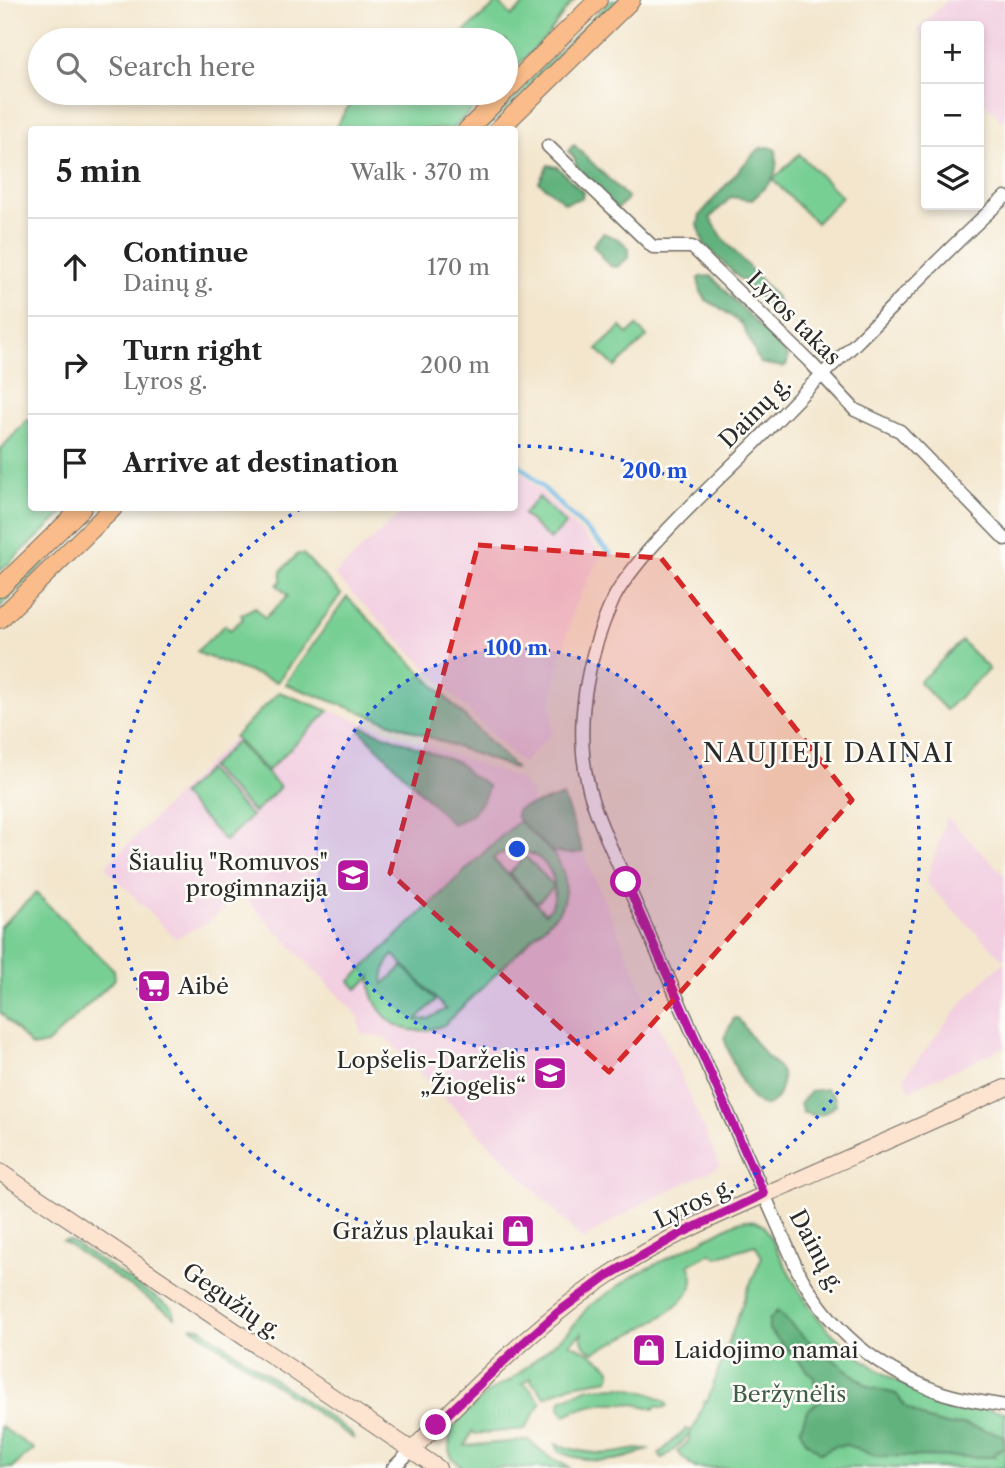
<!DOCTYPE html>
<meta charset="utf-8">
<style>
:root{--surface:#fff;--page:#f6f6f6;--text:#222;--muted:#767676;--line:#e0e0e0}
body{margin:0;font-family:"Libre Caslon Text",serif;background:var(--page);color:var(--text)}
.controls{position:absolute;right:21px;top:21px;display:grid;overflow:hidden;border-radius:7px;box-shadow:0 4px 10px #0003}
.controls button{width:63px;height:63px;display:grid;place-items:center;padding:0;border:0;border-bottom:2px solid var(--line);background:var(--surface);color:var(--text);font:35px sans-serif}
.stop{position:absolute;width:21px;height:21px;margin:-16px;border:5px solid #b5179e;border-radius:50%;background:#fff}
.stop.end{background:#b5179e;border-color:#fff;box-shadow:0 2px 7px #0008}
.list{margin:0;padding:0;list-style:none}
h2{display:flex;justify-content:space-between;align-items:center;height:91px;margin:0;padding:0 28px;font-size:30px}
h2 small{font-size:23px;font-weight:400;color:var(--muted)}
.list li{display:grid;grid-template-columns:46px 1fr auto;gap:21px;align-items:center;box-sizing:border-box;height:98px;padding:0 28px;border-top:2px solid var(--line)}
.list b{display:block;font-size:26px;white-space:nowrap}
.list p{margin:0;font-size:23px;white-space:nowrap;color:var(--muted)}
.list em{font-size:23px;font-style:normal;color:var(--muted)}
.icon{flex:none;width:38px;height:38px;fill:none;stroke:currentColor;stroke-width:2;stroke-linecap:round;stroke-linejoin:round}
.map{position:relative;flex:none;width:1005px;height:1468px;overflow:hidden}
.search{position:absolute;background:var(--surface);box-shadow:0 4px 10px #0003;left:28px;top:28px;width:490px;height:77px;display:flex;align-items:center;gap:18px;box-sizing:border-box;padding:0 24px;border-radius:38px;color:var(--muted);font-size:26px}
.panel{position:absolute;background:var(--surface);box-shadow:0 4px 10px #0003;left:28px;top:126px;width:490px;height:385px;border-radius:7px}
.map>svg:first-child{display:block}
</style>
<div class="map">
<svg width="1005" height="1468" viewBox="0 0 1005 1468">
<rect width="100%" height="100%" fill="#fdfcf7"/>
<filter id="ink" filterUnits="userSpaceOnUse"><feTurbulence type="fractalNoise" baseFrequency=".0143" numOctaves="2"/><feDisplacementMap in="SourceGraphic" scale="14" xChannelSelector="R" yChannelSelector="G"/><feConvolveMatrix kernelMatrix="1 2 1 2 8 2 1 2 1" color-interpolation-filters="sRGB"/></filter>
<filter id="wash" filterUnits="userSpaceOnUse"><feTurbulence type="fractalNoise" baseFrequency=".00686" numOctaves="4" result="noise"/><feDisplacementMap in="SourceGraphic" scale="28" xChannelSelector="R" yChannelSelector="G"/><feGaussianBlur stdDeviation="1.57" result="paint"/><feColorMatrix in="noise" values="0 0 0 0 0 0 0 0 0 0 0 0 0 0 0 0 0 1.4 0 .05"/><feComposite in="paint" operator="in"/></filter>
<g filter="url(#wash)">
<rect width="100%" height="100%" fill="#f3e6cd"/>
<path fill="#f2cfe1" d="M947,0H1005V124L979,97V26H926V42L922,38L918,29Z
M515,465L602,554L575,605L570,621L551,702L552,734L522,764L334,575L406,508H514Z
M279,692L520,779L530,792L533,804L563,796L586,859L720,1166L648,1201L609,1223L583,1240L386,1038L361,1034L359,1017L240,893L207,923L175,938L107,869V865Z
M947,817L1005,876V1047L908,1091L909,1087L904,1077L967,997L1005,961L927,884V878Z"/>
<path fill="#78cf94" stroke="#527d60" stroke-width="2" fill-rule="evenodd" d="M529,0H575L568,7L547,36L506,77V40H455L498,2L512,16Z
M611,0H618L486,129L479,130Z
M363,93H490L452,129H336C343,113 349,104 363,93Z
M799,154L842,197L816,223L773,180Z
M637,326L647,337L615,367L597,349L621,327L628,334Z
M27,420L32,421V508H68L38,537L0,571V450Z
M539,497L566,524L550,540L523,514Z
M93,508H101L0,607V598Z
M298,554H303L341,594L277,682L203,655L197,651L225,625L230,630L243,619L241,615L255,607L265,618L288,596L277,585L281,581V571Z
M347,597L516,769L285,684Z
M962,641L989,669L946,710L919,682Z
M279,692L329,711L267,771L234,737Z
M236,742L280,787L254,813L210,768Z
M207,770L251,816L225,841L181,795Z
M519,821C548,848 579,869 559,912L444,1025C434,1029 423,1032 411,1030C387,1026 368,1001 371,977L357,989L350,981L494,843ZM508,851C513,852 521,851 526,852C541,856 554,870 554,886L526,857L509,873L537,903L554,887C555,899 554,905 545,913L493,859L497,855ZM394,955L446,1009L428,1019L416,1020L436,1000L403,966L383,985C383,974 385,963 394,955Z
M36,893L114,970L115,979L47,1044L32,1047L0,1012V927Z
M745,1220L755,1221L764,1226C783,1259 799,1297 825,1326C845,1348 885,1377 912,1389C941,1402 974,1407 1005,1412V1468H695L677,1452L689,1440L690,1433L677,1447L662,1459L659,1454L686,1429L691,1431L696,1424L704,1401L707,1402L747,1291L762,1257L755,1245L717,1257L711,1253L689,1264C691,1271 695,1277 692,1285C683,1313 619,1340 593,1352C585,1348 580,1342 582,1333L569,1344C576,1345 604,1360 609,1368C612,1373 611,1374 609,1379L572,1385L545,1397L532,1382L531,1378L522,1384L527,1385L541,1403L525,1429L475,1434L472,1431L465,1446L529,1440L544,1454L570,1468H463L452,1458L449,1450L450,1436L453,1428L459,1420L490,1391L511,1380L569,1331L588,1307L633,1276L735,1223Z
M67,1240L72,1242L173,1309L175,1317L63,1241Z
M191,1327L200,1328L339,1424L351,1433L354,1439Z
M620,1387C637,1390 652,1392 666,1402L667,1406L663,1408L656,1406L654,1409C624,1399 594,1401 565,1415L560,1408L561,1400L589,1388Z
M0,1426L34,1449L12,1468H0Z
M556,1444C575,1451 594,1455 614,1453C626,1452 637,1447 648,1449C618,1464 590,1464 559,1452Z"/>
<path fill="#62b27e" stroke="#466e54" stroke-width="2" d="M574,145L628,198L617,209L577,168L574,157L568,151Z
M769,147L776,150C779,178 771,182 752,200L731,197L710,218L725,241L776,297L779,303L776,310H772L704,244L698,225L700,215L755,152L761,148Z
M548,165L557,167L583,192L582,198L565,203L539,182Z
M603,233L619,239L629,248V257L617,267L610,266L593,245Z
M711,276L788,356L787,364L783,367L760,363L742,324L717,306L706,300L701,292L698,279L700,277Z
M361,727L366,728L459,763C463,766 466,771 470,775C477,780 483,779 488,787C484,804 469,820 452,824L361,731Z
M563,796L583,852L570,854L552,852L519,821L516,815L517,810L523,807Z
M734,1018H738C749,1033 758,1049 772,1061C775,1064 781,1069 782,1074C783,1081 780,1095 775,1100C752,1126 729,1051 724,1038Z
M826,1089L835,1098L836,1105C822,1116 819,1118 802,1112L800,1103L811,1091Z
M777,1311L803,1336L869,1387L896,1394L907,1408L928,1420L950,1426L963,1424L1003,1435L1005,1448L999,1449V1452H995V1456L993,1457L875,1456L847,1445L834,1446L821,1453L806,1441L800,1430L807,1411L819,1401L813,1376L769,1330V1320Z"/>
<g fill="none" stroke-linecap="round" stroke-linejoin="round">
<path stroke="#6db8e6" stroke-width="4.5" d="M514,459L611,554"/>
</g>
</g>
<g filter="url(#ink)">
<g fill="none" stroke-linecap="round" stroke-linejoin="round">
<g stroke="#716c64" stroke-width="15">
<path id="street" d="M548,146L653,247H692L809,361L855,410L900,431L1005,539
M1005,197C954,243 906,293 858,341C846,353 834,363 823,374C798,397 776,422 752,446C717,480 681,514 648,551C636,566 623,580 614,598C587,655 573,727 589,789C593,806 600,822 607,839L798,1271C829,1329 875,1368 937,1391C957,1399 983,1402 1005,1406
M393,1468L412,1450"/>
</g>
<g stroke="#716c64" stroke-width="18">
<path id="secondary" d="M0,1172L438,1468
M412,1450C471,1390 536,1324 606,1277C664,1237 731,1209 796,1181C866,1150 935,1120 1005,1088"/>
</g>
<g stroke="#716c64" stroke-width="20">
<path id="primary" d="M506,91L598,0
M467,130L504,93
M498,130L631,0
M0,588L82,508
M0,619L113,508"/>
</g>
<use href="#street" stroke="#fff" stroke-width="12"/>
<use href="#secondary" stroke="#fde4d0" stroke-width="16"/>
<use href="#primary" stroke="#f9bc8a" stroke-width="18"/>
</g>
</g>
<g fill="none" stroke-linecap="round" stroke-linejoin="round" filter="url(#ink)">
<path stroke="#b5179e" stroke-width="9" d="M436,1425L522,1344L557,1313L607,1276L680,1234L764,1194L626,882"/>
</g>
<path fill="#d62828" fill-opacity="0.2" stroke="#d62828" stroke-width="5" stroke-dasharray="14 9" stroke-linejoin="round" d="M478,545L661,558L852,800L609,1072L390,873Z"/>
<circle cx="517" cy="849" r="201" fill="#1d4ed8" fill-opacity=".12"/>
<g fill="none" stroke="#1d4ed8" stroke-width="3.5" stroke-dasharray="3.5 7">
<circle cx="517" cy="849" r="201"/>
<path d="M517 446A403 403 0 1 1 300 509"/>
</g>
<defs>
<g id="school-square" transform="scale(1.75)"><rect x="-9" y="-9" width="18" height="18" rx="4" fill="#b5179e" stroke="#fdfcf7"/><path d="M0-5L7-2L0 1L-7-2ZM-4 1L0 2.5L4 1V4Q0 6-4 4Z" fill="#fff"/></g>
<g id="supermarket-square" transform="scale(1.75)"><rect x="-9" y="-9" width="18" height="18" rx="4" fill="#b5179e" stroke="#fdfcf7"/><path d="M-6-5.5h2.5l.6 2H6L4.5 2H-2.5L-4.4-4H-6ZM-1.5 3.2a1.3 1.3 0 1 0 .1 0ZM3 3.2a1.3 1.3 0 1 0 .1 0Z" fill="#fff"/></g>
<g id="shop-square" transform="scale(1.75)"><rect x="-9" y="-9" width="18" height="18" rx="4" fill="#b5179e" stroke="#fdfcf7"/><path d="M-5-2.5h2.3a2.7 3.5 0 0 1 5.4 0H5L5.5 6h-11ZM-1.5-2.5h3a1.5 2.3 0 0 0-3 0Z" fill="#fff"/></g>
</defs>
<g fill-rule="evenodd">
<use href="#school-square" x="353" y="875"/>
<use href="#supermarket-square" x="154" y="986"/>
<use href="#school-square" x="550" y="1073"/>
<use href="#shop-square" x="518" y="1231"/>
<use href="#shop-square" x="649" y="1350"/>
</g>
<g text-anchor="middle" stroke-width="5" stroke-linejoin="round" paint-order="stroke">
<g font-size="23" fill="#2b2b2b" stroke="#fdfcf7">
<text transform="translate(794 318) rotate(45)" y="8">Lyros takas</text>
<text transform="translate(755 412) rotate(-45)" y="8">Dainų g.</text>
<text transform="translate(694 1203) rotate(-26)" y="8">Lyros g.</text>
<text transform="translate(817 1251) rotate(62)" y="8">Dainų g.</text>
<text transform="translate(232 1301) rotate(35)" y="8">Gegužių g.</text>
</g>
<g font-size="23" fill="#2b2b2b" stroke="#fdfcf7" text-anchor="end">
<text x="328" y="870">Šiaulių "Romuvos"<tspan x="328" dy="26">progimnazija</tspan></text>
<text x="178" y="994" text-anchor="start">Aibė</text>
<text x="526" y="1068">Lopšelis-Darželis<tspan x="526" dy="26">„Žiogelis“</tspan></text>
<text x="494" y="1239">Gražus plaukai</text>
<text x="674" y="1358" text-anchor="start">Laidojimo namai</text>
</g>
<g font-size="23" fill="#425c4a" stroke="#fdfcf7">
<text x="789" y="1402">Beržynėlis</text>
</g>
<g font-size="26" letter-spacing="2" fill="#2b2b2b" stroke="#fdfcf7">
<text x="829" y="762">NAUJIEJI DAINAI</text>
</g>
</g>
<circle cx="517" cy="849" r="10" fill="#1d4ed8" stroke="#fdfcf7" stroke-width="3.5"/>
<g font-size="21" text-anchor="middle" font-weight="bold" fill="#1d4ed8" stroke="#fdfcf7" stroke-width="5" stroke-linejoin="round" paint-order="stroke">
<text x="655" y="478">200 m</text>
<text x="517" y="655">100 m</text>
</g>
</svg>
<div class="controls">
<button>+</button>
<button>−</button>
<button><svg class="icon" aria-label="layers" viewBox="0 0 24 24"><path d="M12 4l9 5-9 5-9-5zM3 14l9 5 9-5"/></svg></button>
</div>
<div class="stop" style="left:626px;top:882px"></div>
<div class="stop end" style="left:436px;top:1425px"></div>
<div class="search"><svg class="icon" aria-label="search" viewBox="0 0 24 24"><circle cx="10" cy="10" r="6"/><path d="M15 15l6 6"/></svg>Search here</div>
<section class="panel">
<h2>5 min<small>Walk · 370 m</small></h2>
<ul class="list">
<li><svg class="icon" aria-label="ahead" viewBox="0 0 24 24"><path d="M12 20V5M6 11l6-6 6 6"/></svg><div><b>Continue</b><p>Dainų g.</p></div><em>170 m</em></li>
<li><svg class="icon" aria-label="right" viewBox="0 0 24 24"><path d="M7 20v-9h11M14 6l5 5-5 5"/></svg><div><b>Turn right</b><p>Lyros g.</p></div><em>200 m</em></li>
<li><svg class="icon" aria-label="arrive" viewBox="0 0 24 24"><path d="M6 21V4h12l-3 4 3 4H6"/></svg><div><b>Arrive at destination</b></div></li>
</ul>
</section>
</div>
